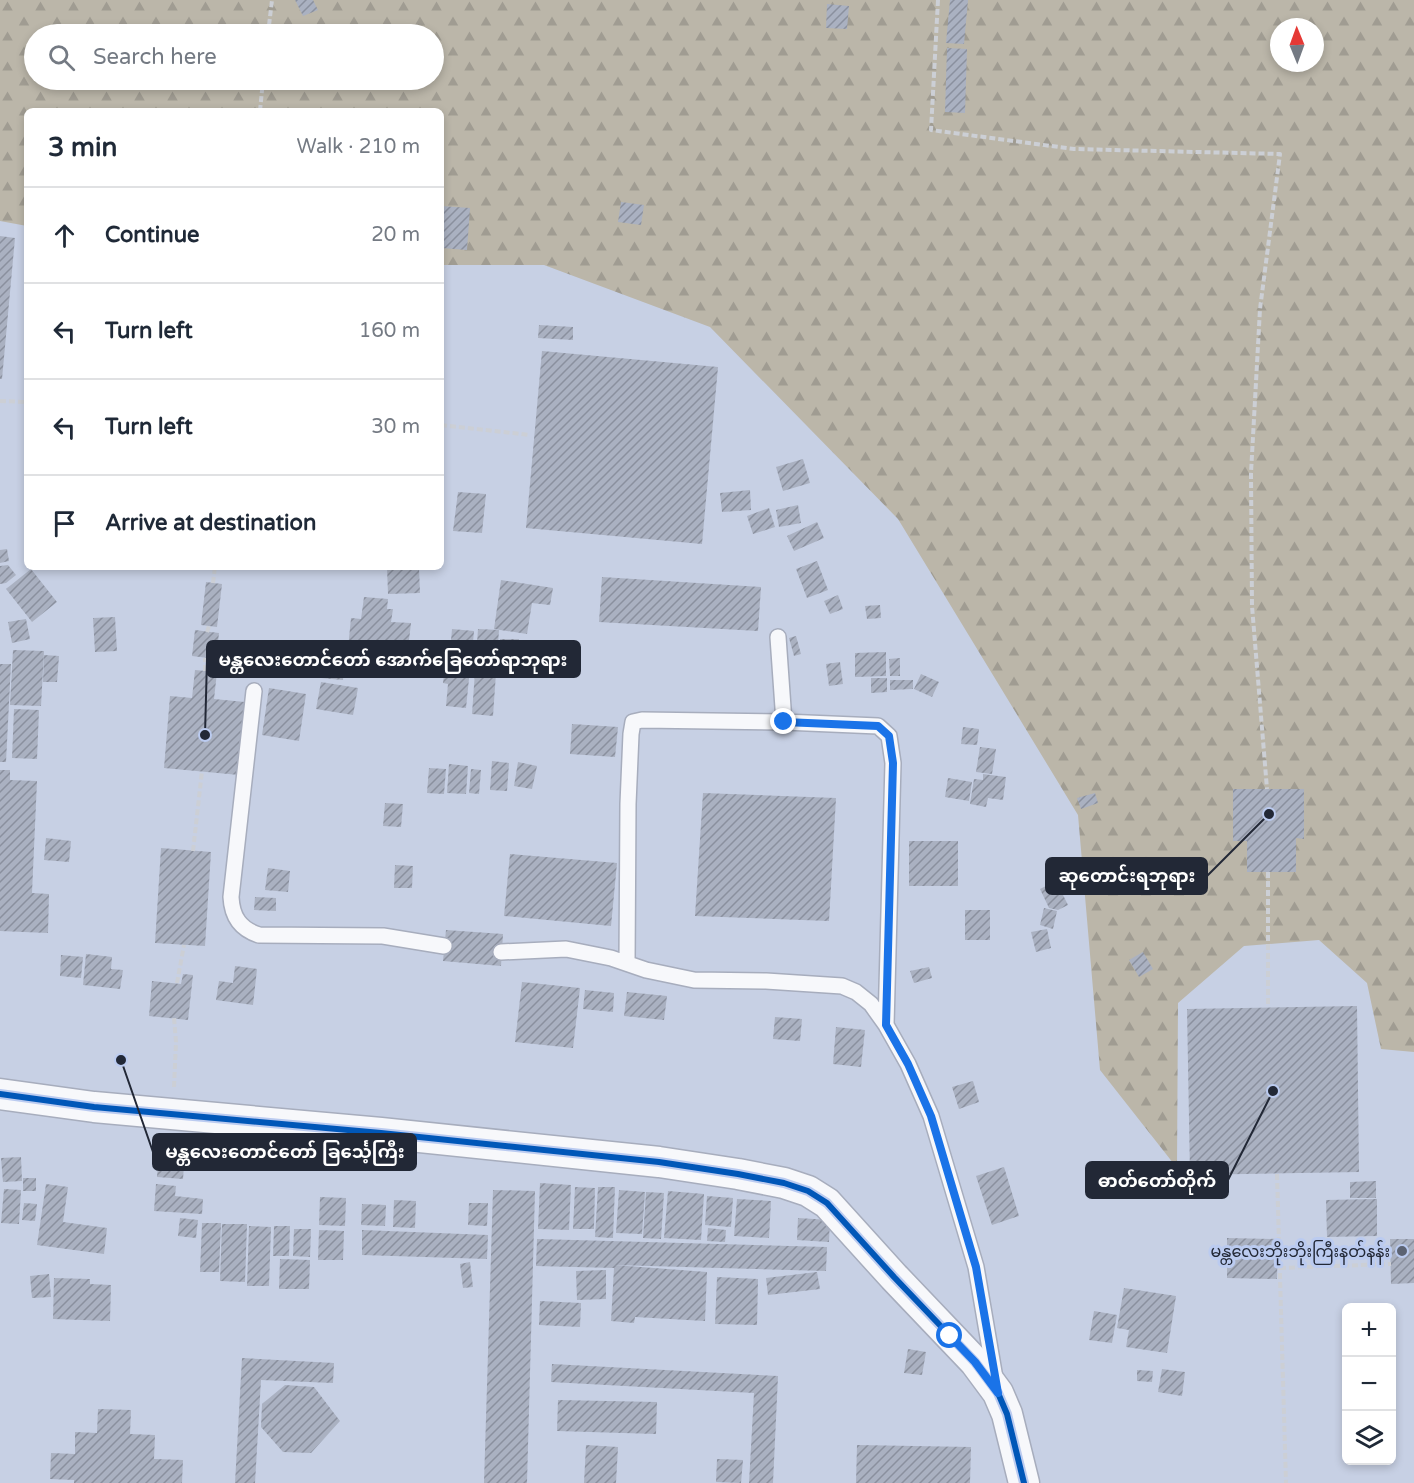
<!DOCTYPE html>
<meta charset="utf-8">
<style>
:root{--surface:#fff;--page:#f6f6f7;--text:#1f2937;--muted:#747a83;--line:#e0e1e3}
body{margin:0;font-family:"Varela Round","Noto Sans Myanmar",sans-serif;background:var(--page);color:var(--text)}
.controls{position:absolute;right:18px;bottom:18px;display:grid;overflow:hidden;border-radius:9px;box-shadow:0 3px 9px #0003}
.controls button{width:54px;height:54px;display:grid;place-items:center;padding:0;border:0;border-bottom:2px solid var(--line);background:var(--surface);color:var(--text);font:30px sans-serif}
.compass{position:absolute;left:1270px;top:18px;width:54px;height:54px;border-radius:50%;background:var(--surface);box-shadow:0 3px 9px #0003;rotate:359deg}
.stop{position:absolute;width:18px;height:18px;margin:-14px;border:4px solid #1a73e8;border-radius:50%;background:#fff}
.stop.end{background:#1a73e8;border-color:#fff;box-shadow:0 2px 6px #0008}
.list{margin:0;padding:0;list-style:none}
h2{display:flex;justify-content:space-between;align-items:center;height:78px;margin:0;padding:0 24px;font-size:26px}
h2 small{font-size:20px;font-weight:400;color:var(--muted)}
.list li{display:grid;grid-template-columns:39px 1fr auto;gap:18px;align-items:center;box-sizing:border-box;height:96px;padding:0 24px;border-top:2px solid var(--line)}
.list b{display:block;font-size:22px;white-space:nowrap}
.list em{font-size:20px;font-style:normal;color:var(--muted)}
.icon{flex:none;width:33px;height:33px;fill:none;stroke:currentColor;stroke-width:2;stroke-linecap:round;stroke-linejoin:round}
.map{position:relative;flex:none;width:1414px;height:1483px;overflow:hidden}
.search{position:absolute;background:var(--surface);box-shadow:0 3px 9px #0003;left:24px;top:24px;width:420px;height:66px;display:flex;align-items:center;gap:15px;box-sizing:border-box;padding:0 21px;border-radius:33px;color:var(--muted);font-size:22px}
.panel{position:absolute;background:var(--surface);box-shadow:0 3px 9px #0003;left:24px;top:108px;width:420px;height:462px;border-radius:9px}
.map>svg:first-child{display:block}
</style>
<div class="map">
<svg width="1414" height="1483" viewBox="0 0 1414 1483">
<defs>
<pattern id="forest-firs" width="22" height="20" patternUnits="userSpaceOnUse" patternTransform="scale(1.5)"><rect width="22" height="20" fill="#bbb6a9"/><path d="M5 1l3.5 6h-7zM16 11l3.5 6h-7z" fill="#a09c92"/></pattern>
<pattern id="building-hatch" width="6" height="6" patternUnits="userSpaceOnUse" patternTransform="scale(1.5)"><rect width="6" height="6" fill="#aab1c1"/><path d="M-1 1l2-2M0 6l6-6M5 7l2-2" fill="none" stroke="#8a909e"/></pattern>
</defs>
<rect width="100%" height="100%" fill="#c7d0e4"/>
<path fill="url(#forest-firs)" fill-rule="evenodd" d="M0,0H1414V1052L1381,1049L1367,983L1319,940L1244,946L1178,1003L1177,1168L1100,1070L1078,815L898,519L710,327L544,265H441V111H27V226L0,221ZM1279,27H1315V63H1279ZM34,34H434V80H34Z"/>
<path fill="url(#building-hatch)" d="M295,0H313L318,10L303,16Z
M950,0H968L964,44L946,43Z
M827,4L849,6L847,29L826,28Z
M947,48L967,49L965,113L945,112Z
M621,202L644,205L641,225L618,222Z
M441,206L470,208L467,250L441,248Z
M0,236L15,238L2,379H0Z
M539,325L573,327V340L538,338Z
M542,351L718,367L702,544L526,528Z
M803,459L810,483L783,491L776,467Z
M750,490L751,510L722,512L720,493Z
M458,492L486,494L482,533L453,531Z
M798,505L801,523L779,527L776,510Z
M769,508L775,527L753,534L747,516Z
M817,522L824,538L794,551L787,536Z
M7,549L9,561L0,563V550Z
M817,561L828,590L807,598L796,569Z
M8,565L16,575L6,583L0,584V566Z
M387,567H419L420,593L388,594Z
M31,569L57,602L32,622L6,589Z
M602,577L761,587L758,631L599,622Z
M501,580L553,588L550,605L532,603L527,634L494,629Z
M206,582L222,584L217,627L201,625Z
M838,595L843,609L830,614L824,601Z
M364,597L388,599L387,609H393L391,622L411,623L408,649L397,648L394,674L346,669L351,618L361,619Z
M880,605L881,618L867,619L865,606Z
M115,617L117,651L95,652L93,618Z
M26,619L30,639L12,643L8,622Z
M452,629L474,631L471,665L449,664Z
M478,629L499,630L493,716L472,714Z
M195,630L219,633L216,659L192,656Z
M796,636L801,654L794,656L789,638Z
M500,639H519V674H499Z
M13,650L44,651L41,706L10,705Z
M886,652V676L855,677V653Z
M44,655L59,656L57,682H43Z
M900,658V676H890L889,659Z
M840,662L843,684L829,686L826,664Z
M0,664H11L6,762H0Z
M323,664L344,667L343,680L321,678Z
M445,667L470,669L466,708L446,706L448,684L443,683Z
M195,670L217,672L214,699L245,702L239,775L164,768L170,696L192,698Z
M921,674L939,682L932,697L914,689Z
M871,678H887V692L871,693Z
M890,680H913V689L890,690Z
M321,682L358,688L353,715L316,709Z
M269,688L306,694L299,741L262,735Z
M14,709L39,710L37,759L12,758Z
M572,724L618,727L615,757L570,754Z
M963,727L979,729L977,745L961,744Z
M980,747L996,749L992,774L976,772Z
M492,761L509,763L507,791L490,790Z
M518,762L537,766L532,789L514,786Z
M449,764L468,766L466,794L447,793Z
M429,768L446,769L444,794L427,793Z
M471,769L481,770L479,794L469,793Z
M0,770H10V780L37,781L32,893L49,894L48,933L0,931Z
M983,774L1006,777L1003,800L988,798L986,807L970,804L974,779L983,780Z
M948,778L972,782L969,801L945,797Z
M1233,789H1304V839L1296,838V872H1247V841H1233Z
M703,793L836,798L829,921L695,916Z
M1095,793L1098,803L1081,809L1077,798Z
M385,803L403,804L401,827L383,826Z
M46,838L71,841L69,862L44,860Z
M909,841H958V886H909Z
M161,848L211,852L205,946L155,943Z
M510,854L617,863L611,926L504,916Z
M395,865L413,866L412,888H394Z
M268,868L290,871L288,892L265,890Z
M1056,881L1068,905L1058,910L1049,908L1040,889Z
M255,897L276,898V911L254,910Z
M1044,908L1057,911L1053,929L1040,925Z
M965,910H990V940H965Z
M1047,929L1051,948L1036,952L1031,932Z
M446,930L503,934L501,966L443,961Z
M1143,952L1153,969L1139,977L1129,960Z
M86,954L112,957L111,969L123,970L120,989L83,985Z
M61,955L83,957L81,978L60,976Z
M235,966L257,969L253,1005L216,1000L219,981L233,983Z
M929,967L932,978L914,983L910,971Z
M183,974L193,975L188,1020L149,1016L152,981L181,984Z
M522,982L580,988L573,1048L515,1042Z
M585,990L614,993L613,1012L583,1009Z
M627,992L667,996L664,1020L624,1016Z
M1357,1006L1359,1172L1190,1175L1187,1009Z
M775,1017L802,1019L800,1041L773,1039Z
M836,1027L865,1030L861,1067L833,1064Z
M973,1081L979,1102L959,1109L952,1087Z
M160,1137L186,1139L183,1179L157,1177Z
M21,1157L22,1181L3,1182L1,1158Z
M1004,1167L1019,1216L992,1225L976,1176Z
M23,1178H36V1191H23Z
M1376,1181V1198H1350V1182Z
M540,1183L571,1185L569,1230L538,1229Z
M46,1184L68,1187L63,1222L107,1228L104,1254L37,1245Z
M156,1184L176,1186L175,1196L203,1199L202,1214L154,1211Z
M575,1187L595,1188L594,1229H573Z
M598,1187H615L613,1238L595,1237Z
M4,1189L21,1190L19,1224L1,1223Z
M493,1190L535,1191L527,1483H484Z
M619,1190L645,1192L642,1234L616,1233Z
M668,1191L704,1194L701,1240L664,1238Z
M646,1192L664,1193L661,1239L643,1238Z
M707,1196L733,1198L731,1227L705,1225Z
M320,1197L346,1198L345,1226L319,1225Z
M737,1199L771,1201L769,1238L734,1236Z
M1377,1199V1236L1327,1237L1326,1200Z
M394,1200L416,1201L415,1228L393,1227Z
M24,1203L37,1204L35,1221L22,1220Z
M469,1203H488L487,1226L468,1225Z
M362,1204L386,1205L385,1226L361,1225Z
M180,1218L198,1220L196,1238L178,1236Z
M798,1218L830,1220L829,1242L797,1240Z
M202,1223H221L219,1272H200Z
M222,1224H247L245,1282L220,1281Z
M249,1226L271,1227L269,1286H247Z
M274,1226H290L289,1256H273Z
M708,1228L726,1230L725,1242L707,1241Z
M294,1229H311L310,1257L293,1256Z
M319,1230L344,1231L343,1260H318Z
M362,1230L488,1235L487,1259L362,1255Z
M1227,1238L1278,1239L1277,1279L1227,1278Z
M537,1239L827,1247L826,1271L614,1265L707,1272L705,1321L635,1317L634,1323L611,1321L614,1268L536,1266Z
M1390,1239H1414V1283L1391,1284Z
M280,1259L310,1260L309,1289H279Z
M470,1262L473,1287L463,1288L460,1264Z
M606,1270V1299L577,1300L576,1271Z
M817,1272L820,1289L768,1295L766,1278Z
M49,1274L51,1297L32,1298L30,1276Z
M717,1277L758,1279L757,1325L715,1324Z
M54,1278L90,1279V1284L111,1285L110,1321L53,1319Z
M1124,1288L1176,1296L1167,1353L1126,1347L1129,1330L1117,1328Z
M540,1301L581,1303L580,1327L539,1325Z
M1094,1311L1117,1315L1112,1343L1089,1340Z
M908,1349L926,1352L922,1375L904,1373Z
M242,1358L334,1363L333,1383L261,1380L255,1483H235Z
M552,1364L778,1376L773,1483H749L754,1393L551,1382Z
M1162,1369L1185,1372L1182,1396L1158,1392Z
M1137,1370L1153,1371L1152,1382L1137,1381Z
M285,1385L314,1387L340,1421L311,1453L283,1452L261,1427L262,1404Z
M558,1400L657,1402L656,1434L557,1431Z
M98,1409L131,1410L130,1434L155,1435L154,1459L183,1460L182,1483H74V1480L50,1479L51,1453L75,1454V1432L97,1433Z
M586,1445L618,1447L616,1483H584Z
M857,1445L971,1447L970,1483H856Z
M717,1459L743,1460L741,1483L716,1482Z"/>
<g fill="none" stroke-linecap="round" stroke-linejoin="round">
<g stroke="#a7adbd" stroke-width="18">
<path id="service" d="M778,637L784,722
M254,691L231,897C232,917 240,929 259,935L383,936L444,946
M501,952L566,949L611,958L646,970L694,980L766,981L842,986L856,992L871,1004L886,1025L908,1064L931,1116L976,1267L995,1378
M627,963L628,804L631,734L633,722L642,720L784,722L878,726L889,736L893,763L886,1025"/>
</g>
<g stroke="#a7adbd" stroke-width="33">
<path id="minor" d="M0,1094L94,1107L381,1133L659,1162L738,1174L784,1183L808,1191L827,1203L894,1277L975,1362L998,1393L1007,1414L1024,1483"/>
</g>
<path stroke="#cccfd5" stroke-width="4" stroke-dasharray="6 3" stroke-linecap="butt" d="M938,0L931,130L1074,149L1280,154L1260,309L1251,473L1252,606L1267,789
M268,34L272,0
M260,111L263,80
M0,401L27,402
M441,425L530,435
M213,583L215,567
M207,632L209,626
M205,671V658
M193,851L202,771
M1268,872V1007
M177,983L184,945
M174,1087L176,1042L174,1018
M1277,1174L1286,1483
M1280,1268L1391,1264"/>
<use href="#service" stroke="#f7f8fb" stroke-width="15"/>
<use href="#minor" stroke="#f7f8fb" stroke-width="30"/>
<g stroke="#bbcbf0" stroke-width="10">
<path id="cycleway" d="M0,1094L94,1107L381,1133L659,1162L738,1174L784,1183L808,1191L827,1203L894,1277L975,1362L998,1393L1007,1414L1024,1483"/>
</g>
<use href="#cycleway" stroke="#0057b8" stroke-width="6"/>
</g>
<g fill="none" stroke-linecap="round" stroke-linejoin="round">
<path stroke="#1a73e8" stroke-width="8" d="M784,722L878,726L889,736L893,763L886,1025L908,1064L931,1116L976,1267L998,1393L975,1362L950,1336"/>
</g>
<circle fill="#5c6373" stroke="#bbcbf0" stroke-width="2" cx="1402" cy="1251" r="6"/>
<g text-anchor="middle" stroke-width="6" stroke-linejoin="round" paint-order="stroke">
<g font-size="16" fill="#222836" stroke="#bbcbf0" text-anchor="end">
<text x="1390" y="1257">မန္တလေးဘိုးဘိုးကြီးနတ်နန်း</text>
</g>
</g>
<path fill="none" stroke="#222836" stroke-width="2" d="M205 735L207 659M1269 814L1207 876M121 1060L153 1152M1273 1091L1228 1180"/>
<g fill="#222836" stroke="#bbcbf0" stroke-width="2">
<circle cx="205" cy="735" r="6"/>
<circle cx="1269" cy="814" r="6"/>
<circle cx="121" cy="1060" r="6"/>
<circle cx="1273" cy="1091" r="6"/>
</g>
<g fill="#222836" stroke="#222836" stroke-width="2">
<rect x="207" y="641" width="373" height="36" rx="6"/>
<rect x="1046" y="858" width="161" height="36" rx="6"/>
<rect x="153" y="1134" width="263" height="36" rx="6"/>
<rect x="1086" y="1162" width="142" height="36" rx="6"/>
</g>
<g font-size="18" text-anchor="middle" font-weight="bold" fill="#fff">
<text x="393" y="666">မန္တ‌လေးတောင်တော် အောက်ခြေတော်ရာဘုရား‌</text>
<text x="1127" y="882">ဆုတောင်းရဘုရား</text>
<text x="285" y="1158">မန္တလေးတောင်တော် ‌ခြင်္သေ့ကြီး</text>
<text x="1157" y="1187">ဓာတ်တော်တိုက်</text>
</g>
</svg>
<div class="controls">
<button>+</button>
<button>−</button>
<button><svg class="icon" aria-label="layers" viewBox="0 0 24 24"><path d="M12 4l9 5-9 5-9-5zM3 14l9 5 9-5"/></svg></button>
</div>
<svg class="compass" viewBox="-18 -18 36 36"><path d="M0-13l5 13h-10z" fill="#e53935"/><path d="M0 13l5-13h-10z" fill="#747a83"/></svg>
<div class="stop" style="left:950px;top:1336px"></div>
<div class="stop end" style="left:784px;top:722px"></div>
<div class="search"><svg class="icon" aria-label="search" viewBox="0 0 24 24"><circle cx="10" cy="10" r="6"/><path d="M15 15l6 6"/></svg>Search here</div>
<section class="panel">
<h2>3 min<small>Walk · 210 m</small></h2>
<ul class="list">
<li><svg class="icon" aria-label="ahead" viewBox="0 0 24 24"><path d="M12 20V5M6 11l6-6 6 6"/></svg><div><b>Continue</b></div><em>20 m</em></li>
<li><svg class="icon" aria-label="left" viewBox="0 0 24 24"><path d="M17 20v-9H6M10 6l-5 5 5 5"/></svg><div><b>Turn left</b></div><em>160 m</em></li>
<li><svg class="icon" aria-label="left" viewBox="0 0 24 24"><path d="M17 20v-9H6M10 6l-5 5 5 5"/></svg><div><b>Turn left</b></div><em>30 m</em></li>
<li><svg class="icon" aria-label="arrive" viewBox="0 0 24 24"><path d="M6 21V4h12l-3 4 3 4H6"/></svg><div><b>Arrive at destination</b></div></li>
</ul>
</section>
</div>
